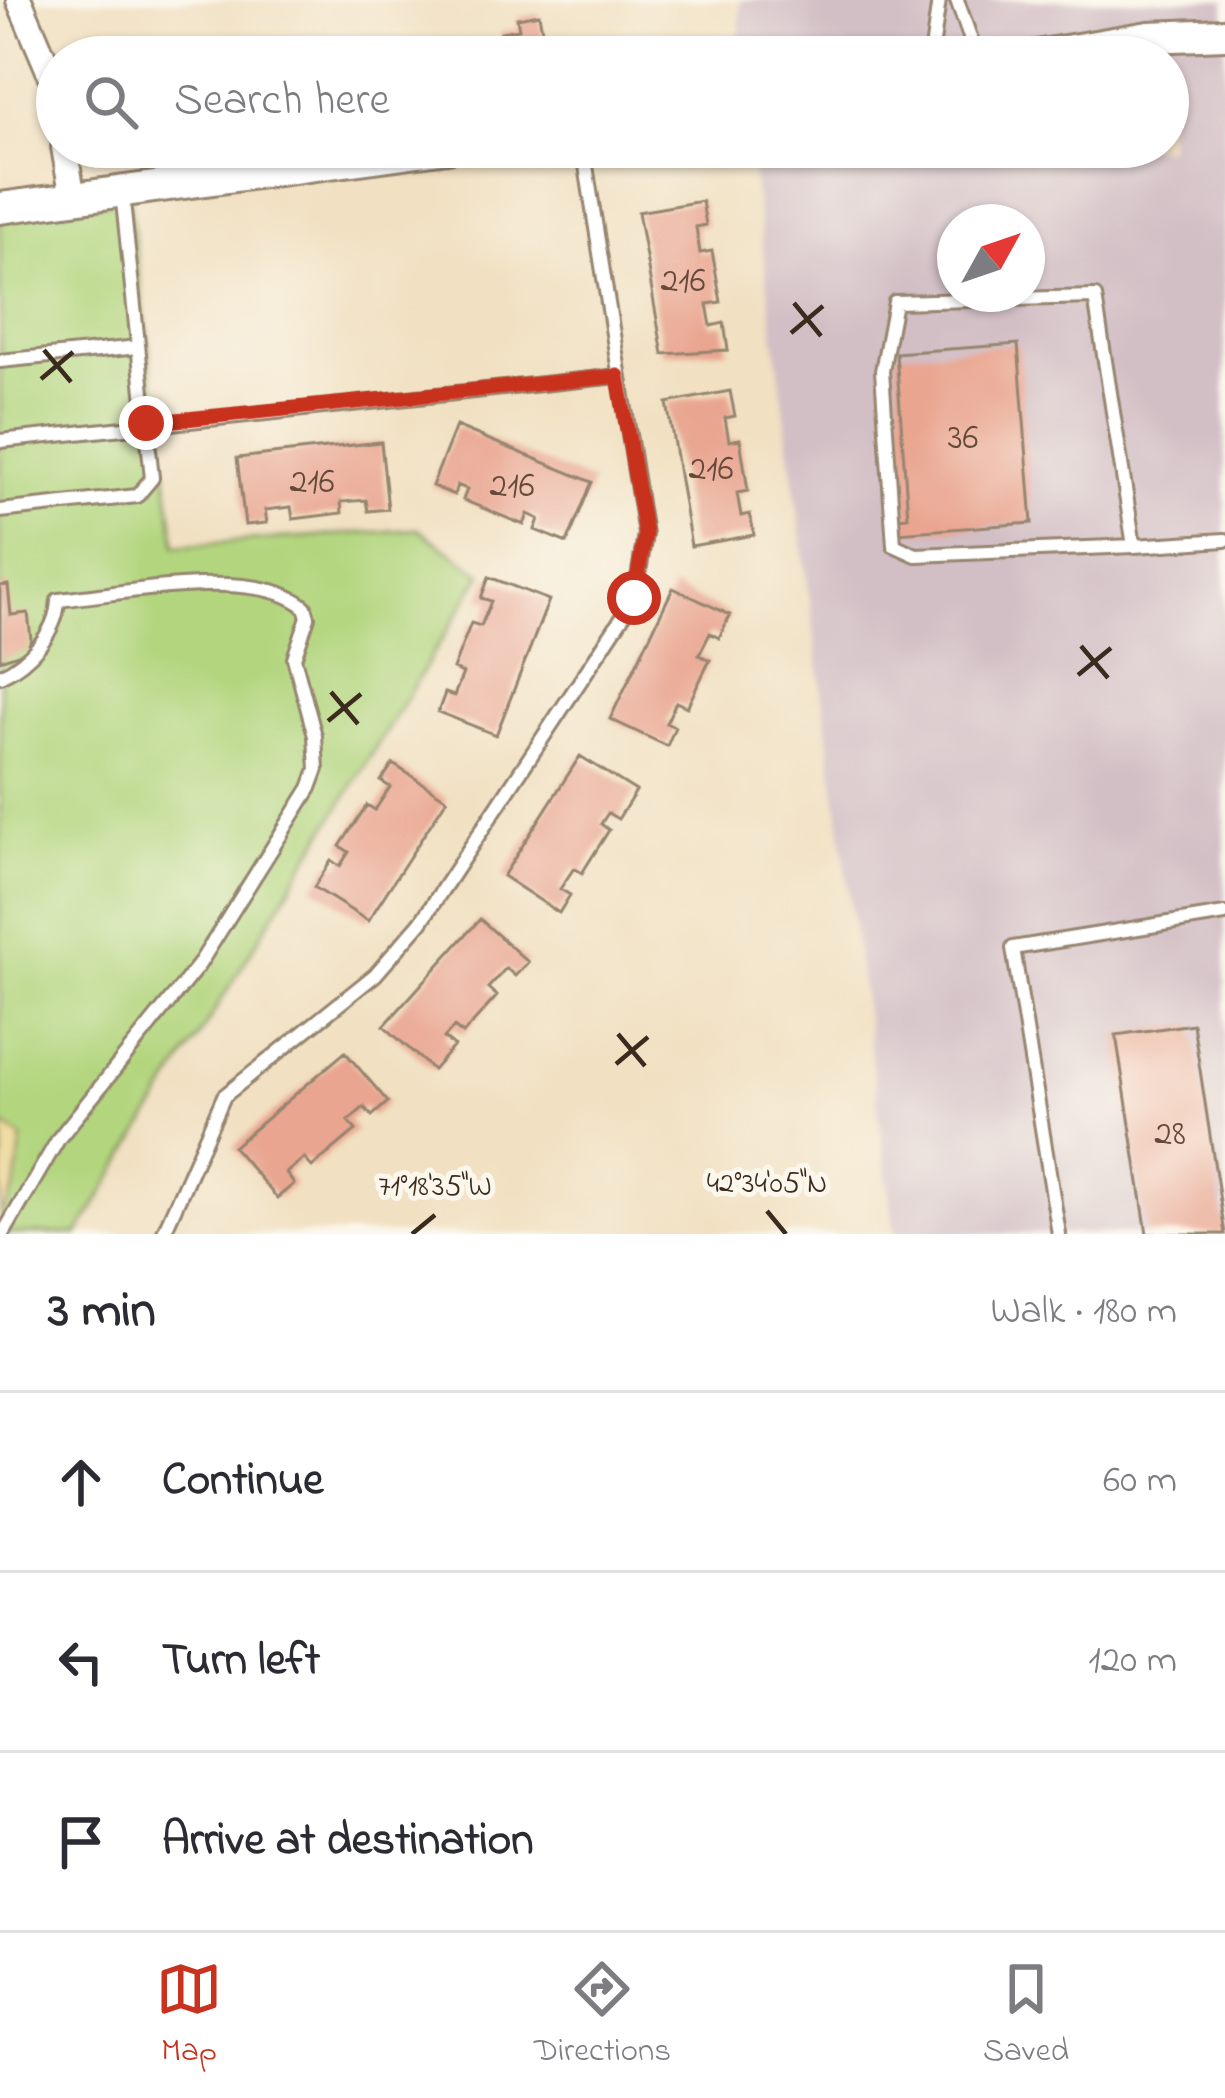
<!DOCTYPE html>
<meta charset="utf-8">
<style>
:root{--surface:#fff;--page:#f7f7f7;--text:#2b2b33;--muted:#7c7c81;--line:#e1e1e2;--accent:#c8321e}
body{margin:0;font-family:"Indie Flower",sans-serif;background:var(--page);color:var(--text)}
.compass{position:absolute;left:937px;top:204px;width:108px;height:108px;border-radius:50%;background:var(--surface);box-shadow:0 3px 9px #0004;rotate:50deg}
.stop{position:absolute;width:36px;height:36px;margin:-27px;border:9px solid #c8321e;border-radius:50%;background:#fff}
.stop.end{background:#c8321e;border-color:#fff;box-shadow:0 3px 12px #0008}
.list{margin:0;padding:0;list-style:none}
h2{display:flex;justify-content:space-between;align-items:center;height:156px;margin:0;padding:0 48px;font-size:51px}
h2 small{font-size:39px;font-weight:400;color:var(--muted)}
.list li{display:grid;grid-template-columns:78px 1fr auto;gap:36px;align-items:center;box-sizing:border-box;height:180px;padding:0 48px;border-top:3px solid var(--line)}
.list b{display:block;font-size:45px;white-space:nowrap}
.list em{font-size:39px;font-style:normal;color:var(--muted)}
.icon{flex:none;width:66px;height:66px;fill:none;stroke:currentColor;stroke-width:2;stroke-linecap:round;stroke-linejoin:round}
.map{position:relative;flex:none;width:1225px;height:1234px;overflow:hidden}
.search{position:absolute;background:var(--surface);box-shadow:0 3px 9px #0004;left:36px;right:36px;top:36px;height:132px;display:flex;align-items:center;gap:30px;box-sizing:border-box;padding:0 42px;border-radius:66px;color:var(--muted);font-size:45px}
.sheet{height:696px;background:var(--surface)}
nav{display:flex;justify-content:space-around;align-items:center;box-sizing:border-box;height:168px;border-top:3px solid var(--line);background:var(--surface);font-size:33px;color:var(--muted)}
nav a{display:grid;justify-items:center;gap:6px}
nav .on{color:var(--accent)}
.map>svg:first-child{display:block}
</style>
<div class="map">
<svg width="1225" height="1234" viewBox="0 0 1225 1234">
<rect width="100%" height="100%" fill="#fbf7ec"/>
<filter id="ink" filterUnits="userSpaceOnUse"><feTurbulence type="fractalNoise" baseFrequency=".00833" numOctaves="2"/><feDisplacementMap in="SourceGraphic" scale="24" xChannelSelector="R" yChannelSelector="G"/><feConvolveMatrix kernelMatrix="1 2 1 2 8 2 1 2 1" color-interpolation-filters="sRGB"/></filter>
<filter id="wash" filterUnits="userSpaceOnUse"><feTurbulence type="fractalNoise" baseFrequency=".004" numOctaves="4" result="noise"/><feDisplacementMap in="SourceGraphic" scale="48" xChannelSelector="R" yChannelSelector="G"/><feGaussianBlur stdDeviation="2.7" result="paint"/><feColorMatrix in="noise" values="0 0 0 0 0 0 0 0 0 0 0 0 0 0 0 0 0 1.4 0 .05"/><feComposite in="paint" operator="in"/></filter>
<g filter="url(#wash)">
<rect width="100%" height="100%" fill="#f1e0c1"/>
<path fill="#d2bec5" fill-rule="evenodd" d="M741,0H1225V1234H895L749,147H1168V57H738ZM955,222H1027V294H955Z"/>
<path fill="#b2d57e" stroke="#76804e" stroke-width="3" d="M129,199L176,546L418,529L482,574L78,1234H0V218Z"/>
<path fill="#eeda9e" stroke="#94825e" stroke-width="3" d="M4,1125L22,1138L15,1188L0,1218Z"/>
<g id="blocks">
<path fill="#e9a590" d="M539,14L547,57H505L501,32L519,29L517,18Z
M702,201L706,225L696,227L700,253L712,251L721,302L707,304L711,326L724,323L728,350L663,354L638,212Z
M1018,344L1032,523L897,533L896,518L908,517L896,353Z
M730,391L735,416L725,418L729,441L740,439L748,491L737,493L741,516L750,514L754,535L691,546L667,403Z
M456,426L592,482L567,543L535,530L539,519L528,514L524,525L463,500L467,489L457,485L454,495L432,486Z
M381,442L388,509L368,511L366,500L341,502L342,513L293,519L291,507L265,510L267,523L245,525L237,458Z
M489,577L549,600L496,735L438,712L445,693L454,696L463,673L453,669L471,623L481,626L491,601L481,598Z
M8,585L11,615L28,613L31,639L27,651L0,660V586Z
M673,588L730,615L719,638L710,633L699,655L710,660L687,707L676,702L666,723L675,727L667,746L610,719Z
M580,756L636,791L618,819L608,813L601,824L609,830L582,873L574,868L560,889L570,895L559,913L503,876Z
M393,764L447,799L368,921L314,887L331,861L340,866L349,852L340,846L367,805L375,810L390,787L381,781Z
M480,919L528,962L515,976L506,968L488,988L497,996L463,1034L454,1027L444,1038L454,1046L433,1070L384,1026Z
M1193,1024L1225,1234H1147L1116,1035Z
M345,1052L388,1102L372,1116L364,1107L348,1121L356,1130L312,1167L304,1158L286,1173L294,1184L277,1198L233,1147Z"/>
</g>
</g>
<g filter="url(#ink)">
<use href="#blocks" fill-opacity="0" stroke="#968570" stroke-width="3"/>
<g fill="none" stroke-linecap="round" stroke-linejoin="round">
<g stroke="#968570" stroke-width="18">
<path id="service" d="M957,0L977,57
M931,57L939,0
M0,361L138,347
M0,441L618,376
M0,511L137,496L152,478L122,192
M1134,546L916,555L894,545L882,371L895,302L1095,297L1134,546L1225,540
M0,676C29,663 57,632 58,600C121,594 255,565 305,607L308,617L294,658L315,736L317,769L310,788L198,966L59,1138L3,1234
M163,1234L224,1096L375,975L421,922L635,598L645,534L583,147
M1059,1234L1013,948L1225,914"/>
</g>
<g stroke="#968570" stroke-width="30">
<path id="minor" d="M19,0L53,80L57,106
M64,147L73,198"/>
</g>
<g stroke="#968570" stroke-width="36">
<path id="tertiary" d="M1030,57L1149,37L1225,34
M0,208L448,147"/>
</g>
<use href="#service" stroke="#fff" stroke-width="12"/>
<use href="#minor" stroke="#fff" stroke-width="24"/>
<use href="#tertiary" stroke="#fff" stroke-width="30"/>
</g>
</g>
<g fill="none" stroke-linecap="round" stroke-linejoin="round" filter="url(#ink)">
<path stroke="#c8321e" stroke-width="15" d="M146,423L618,376L645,534L634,598"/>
</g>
<path fill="none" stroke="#3b2a1e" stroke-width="4.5" d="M794,303L821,336M791,333L823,306M44,350L71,382M41,379L73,352M1081,646L1108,678M1078,675L1111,648M331,692L358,724M328,721L361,694M618,1034L645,1066M616,1064L648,1037M767,1211L786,1234M412,1234L435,1215"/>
<g text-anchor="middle" stroke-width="10" stroke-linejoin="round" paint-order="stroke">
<g font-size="36" fill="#66493a">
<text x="683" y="291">216</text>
<text x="963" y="448">36</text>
<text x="711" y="479">216</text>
<text x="312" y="492">216</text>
<text x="512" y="496">216</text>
<text x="1170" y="1144">28</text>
</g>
</g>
<g font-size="30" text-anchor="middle" fill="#3b2a1e" stroke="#fbf7ec" stroke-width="10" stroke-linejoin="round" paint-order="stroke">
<text x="767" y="1192">42°34'05"N</text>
<text x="435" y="1195">71°18'35"W</text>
</g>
</svg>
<svg class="compass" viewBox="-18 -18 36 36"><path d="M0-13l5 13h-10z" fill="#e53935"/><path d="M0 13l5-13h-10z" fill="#7c7c81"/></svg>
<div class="stop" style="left:634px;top:598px"></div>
<div class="stop end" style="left:146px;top:423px"></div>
<div class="search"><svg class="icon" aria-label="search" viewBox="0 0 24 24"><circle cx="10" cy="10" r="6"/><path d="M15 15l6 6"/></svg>Search here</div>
</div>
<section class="sheet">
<h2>3 min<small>Walk · 180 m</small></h2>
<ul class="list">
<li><svg class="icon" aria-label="ahead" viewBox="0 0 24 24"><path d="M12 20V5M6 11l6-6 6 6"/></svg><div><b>Continue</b></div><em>60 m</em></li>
<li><svg class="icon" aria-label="left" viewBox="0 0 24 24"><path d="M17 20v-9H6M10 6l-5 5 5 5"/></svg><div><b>Turn left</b></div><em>120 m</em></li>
<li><svg class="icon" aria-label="arrive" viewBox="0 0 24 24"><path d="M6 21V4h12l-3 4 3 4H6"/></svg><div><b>Arrive at destination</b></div></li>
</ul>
</section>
<nav>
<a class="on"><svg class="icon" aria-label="map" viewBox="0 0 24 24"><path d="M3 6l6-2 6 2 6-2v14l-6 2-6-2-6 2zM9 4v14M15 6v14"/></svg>Map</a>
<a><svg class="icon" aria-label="directions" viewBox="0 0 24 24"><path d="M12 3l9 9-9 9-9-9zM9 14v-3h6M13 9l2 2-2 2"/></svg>Directions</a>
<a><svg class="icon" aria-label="saved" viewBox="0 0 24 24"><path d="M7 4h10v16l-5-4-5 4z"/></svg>Saved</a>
</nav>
